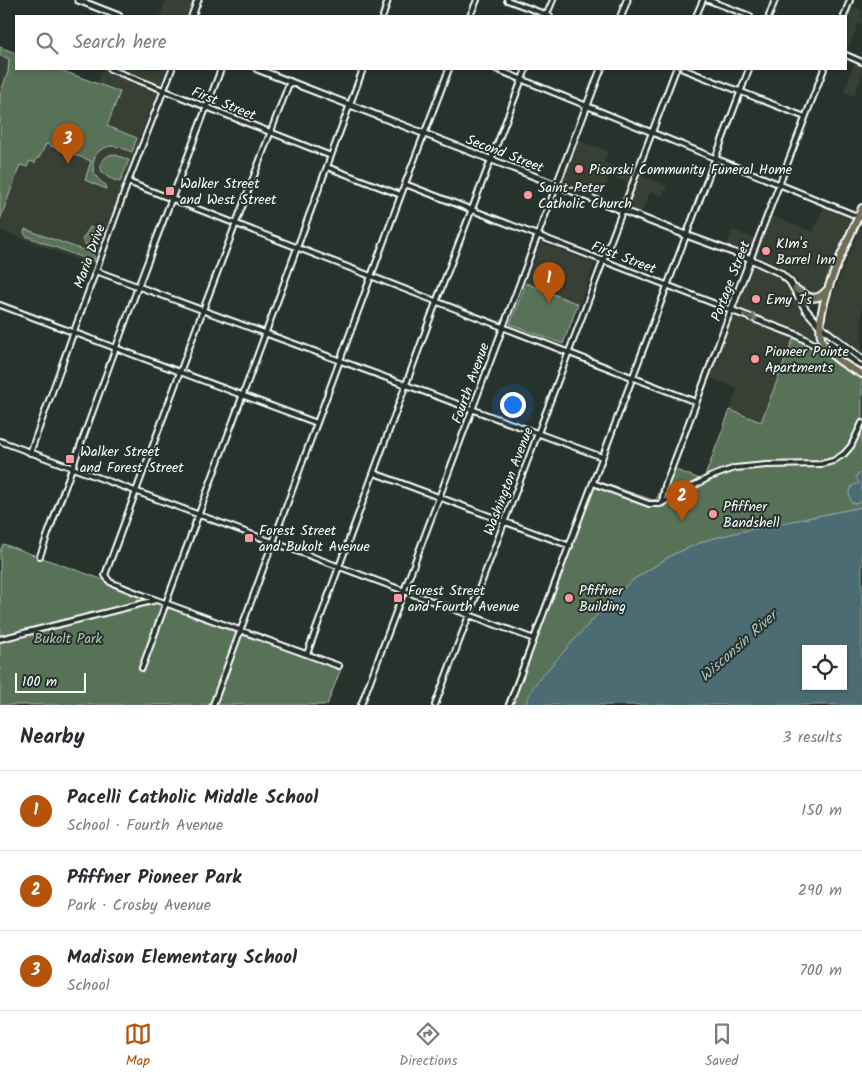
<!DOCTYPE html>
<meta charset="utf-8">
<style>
:root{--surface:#fff;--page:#f7f7f7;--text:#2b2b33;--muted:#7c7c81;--line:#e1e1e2;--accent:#b45309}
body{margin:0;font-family:Kalam,sans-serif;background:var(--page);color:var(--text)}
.controls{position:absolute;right:15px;bottom:15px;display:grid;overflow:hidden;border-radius:0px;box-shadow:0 1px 4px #0004}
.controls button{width:45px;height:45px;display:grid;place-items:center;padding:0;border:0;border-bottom:1px solid var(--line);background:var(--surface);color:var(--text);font:25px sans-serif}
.scale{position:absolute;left:15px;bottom:12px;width:71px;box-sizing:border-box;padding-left:5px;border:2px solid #fff;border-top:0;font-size:14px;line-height:18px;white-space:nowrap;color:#fff;-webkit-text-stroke:4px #26332d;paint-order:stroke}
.you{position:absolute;left:512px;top:404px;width:18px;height:18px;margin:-12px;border:4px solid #fff;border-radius:50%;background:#1a73e8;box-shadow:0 0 0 8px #1a73e833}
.badge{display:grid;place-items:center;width:32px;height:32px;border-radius:50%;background:var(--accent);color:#fff;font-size:16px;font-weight:700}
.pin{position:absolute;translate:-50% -41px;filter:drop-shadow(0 1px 2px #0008)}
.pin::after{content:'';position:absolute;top:26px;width:18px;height:15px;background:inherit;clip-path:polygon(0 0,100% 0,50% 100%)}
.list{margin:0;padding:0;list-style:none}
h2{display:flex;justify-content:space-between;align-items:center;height:65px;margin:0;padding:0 20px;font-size:21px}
h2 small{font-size:16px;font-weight:400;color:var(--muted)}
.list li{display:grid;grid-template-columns:32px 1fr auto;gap:15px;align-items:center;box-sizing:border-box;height:80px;padding:0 20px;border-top:1px solid var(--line)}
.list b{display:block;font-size:19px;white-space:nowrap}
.list p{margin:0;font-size:16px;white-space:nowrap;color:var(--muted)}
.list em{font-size:16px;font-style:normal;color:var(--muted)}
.icon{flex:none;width:28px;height:28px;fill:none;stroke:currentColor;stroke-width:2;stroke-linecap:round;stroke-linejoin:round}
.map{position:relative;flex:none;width:862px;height:705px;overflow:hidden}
.search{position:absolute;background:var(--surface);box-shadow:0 1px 4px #0004;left:15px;right:15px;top:15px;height:55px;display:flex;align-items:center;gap:12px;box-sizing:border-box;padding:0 18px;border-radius:0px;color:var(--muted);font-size:19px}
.sheet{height:305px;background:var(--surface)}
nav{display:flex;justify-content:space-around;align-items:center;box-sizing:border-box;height:70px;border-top:1px solid var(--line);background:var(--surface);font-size:14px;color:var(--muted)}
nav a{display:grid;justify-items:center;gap:2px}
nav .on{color:var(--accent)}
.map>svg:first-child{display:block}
</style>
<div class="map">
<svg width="862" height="705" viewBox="0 0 862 705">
<rect width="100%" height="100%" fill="#26332d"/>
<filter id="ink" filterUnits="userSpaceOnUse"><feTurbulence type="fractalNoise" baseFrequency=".02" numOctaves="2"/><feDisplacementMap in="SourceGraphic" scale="10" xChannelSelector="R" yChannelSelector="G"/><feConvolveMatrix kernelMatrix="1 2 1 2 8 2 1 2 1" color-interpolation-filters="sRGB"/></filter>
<g filter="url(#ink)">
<path fill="#384036" d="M166,0H194L188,16H160Z
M851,6L862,10V24L858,23L847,52L846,19Z
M0,47L16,53V69H58L97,83L103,69H167L139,138L144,140L97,267L0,230Z
M855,62L862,65V75L854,96L844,92Z
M577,140L608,151L604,162L667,186L663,196L651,191L641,214L628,208L635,187L628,183L610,176L601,198L564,182L563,177Z
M824,207L850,217L852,223L825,289L817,295H810L805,292L790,272L778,265L749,253L747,254L743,253L726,246L733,230L760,241L770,215L813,232Z
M862,224V355L826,325L831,299Z
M541,243L595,263L565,342L562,344L510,325Z
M753,264L779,276L792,289L807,316L817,330L824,348L804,333L742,309L737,305Z
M735,316L794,337L761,422L730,410L738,388L710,378L731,318Z"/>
<path fill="#597258" stroke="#acb8ac" d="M0,47L16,53V69H58L120,92L107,126L137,138L132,152C126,150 119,146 113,146C89,147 87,176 106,185V189L85,180L91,161L46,144L39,158H37L35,163L30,161L27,167L20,165L0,220V94L8,72L9,59L5,57L0,56Z
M113,154L129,160L120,182C115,180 109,179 105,175C96,167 103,156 113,154Z
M90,227L100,231L95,248L86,245L82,240Z
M25,229L91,253L95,257L94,261H91L26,236L24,233Z
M526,283L578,304L563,344L510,324Z
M794,337L804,341L862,379V507L739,532L707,540L672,555L633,580L614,596L540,678L525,705H505L591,479L653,500L657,499L668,467L700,479L705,476L730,410L761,422Z
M3,544L104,580L112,585L335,668L342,666L327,705H0V551Z"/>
<path fill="#4c6c73" stroke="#94a7ab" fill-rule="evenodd" d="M858,474H862V501L856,504L851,502L849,493L852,486L859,483L856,477Z
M862,507V705H525L533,687L540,678L614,596L633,580L672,555L707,540L739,532ZM806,649H843V686H806Z"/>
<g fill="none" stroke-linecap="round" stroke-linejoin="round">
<g stroke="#fff" stroke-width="8">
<path id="minor" d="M507,0L550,16
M708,0L750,16
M383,16L388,0
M470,16L477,0
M546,16L553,0
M696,16L703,0
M769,16L775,0
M844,16L850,0
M846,55L862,62
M110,69L331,156
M496,69L862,218
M683,69L805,117
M290,81L203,310L105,575L110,582L140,594L339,666
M327,167L401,195
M128,182L696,402
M405,184L731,310L665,486L662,503
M750,260L824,69
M96,271L602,457
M0,305L317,423
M0,441L534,639
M30,453L128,182L172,69
M374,473L570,546
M593,483L649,504H660L710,477L735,468L766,465L821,464L833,461L844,454L851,446L862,423
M40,556L138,287L221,69
M0,639L156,600
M307,654L438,297L526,69
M142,668L363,69
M213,705L405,184L449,69
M361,705L557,184
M435,705L676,69
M509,705L749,69"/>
</g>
<g stroke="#fff" stroke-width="9">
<path id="tertiary" d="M78,0L119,16
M192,16L198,0
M621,16L627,0
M257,69L686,235L746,257L780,273L790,282L806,310L820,326L862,359
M557,184L601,69
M750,260L731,310L797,335L829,353"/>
</g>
<g stroke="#fff" stroke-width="10">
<path id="primary" d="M862,208C850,238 809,314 823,343C830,357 848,367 862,374
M796,289C807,297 816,303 826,291"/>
</g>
<use href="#minor" stroke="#26332d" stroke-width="4"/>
<use href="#tertiary" stroke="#26332d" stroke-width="5"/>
<use href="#primary" stroke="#716e59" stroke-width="6"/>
</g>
<defs><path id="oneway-shaft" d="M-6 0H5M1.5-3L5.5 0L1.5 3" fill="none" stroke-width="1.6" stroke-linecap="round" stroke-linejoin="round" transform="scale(1.25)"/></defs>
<use stroke="#727a76" href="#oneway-shaft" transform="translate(750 317) rotate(20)"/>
</g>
<g fill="#ff9aa2" stroke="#26332d" stroke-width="2">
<circle cx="579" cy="169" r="5"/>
<rect x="165" y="186" width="10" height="10" rx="2.5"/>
<circle cx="528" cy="195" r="5"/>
<circle cx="766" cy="251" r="5"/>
<circle cx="756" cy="299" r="5"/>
<circle cx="755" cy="359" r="5"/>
<rect x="65" y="454" width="10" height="10" rx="2.5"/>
<circle cx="713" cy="514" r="5"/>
<rect x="244" y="533" width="10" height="10" rx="2.5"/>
<rect x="393" y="593" width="10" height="10" rx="2.5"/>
<circle cx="569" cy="598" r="5"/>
</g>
<g text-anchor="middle" stroke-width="4" stroke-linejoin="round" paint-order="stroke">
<g font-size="14" fill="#fff" stroke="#26332d">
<text transform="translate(224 103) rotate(22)" y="5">First Street</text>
<text transform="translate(505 153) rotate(21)" y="5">Second Street</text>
<text transform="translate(89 256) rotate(-70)" y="5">Maria Drive</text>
<text transform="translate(624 257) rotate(21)" y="5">First Street</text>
<text transform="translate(730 281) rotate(-69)" y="5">Portage Street</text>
<text transform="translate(470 383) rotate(-70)" y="5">Fourth Avenue</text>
<text transform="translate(508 481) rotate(-69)" y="5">Washington Avenue</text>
</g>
<g font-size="14" fill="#fff" stroke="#26332d" text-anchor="start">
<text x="589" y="174">Pisarski Community Funeral Home</text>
<text x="180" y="188">Walker Street<tspan x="180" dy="16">and West Street</tspan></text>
<text x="538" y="192">Saint Peter<tspan x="538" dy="16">Catholic Church</tspan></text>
<text x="776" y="248">KIm's<tspan x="776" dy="16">Barrel Inn</tspan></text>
<text x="766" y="304">Emy J's</text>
<text x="765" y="356">Pioneer Pointe<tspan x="765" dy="16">Apartments</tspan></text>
<text x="80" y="456">Walker Street<tspan x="80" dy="16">and Forest Street</tspan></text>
<text x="723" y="511">Pfiffner<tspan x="723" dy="16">Bandshell</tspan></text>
<text x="259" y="535">Forest Street<tspan x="259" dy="16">and Bukolt Avenue</tspan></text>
<text x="408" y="595">Forest Street<tspan x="408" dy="16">and Fourth Avenue</tspan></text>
<text x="579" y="595">Pfiffner<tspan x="579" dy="16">Building</tspan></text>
</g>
<g font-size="14" fill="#b4c0b4" stroke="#26332d">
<text x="68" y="643">Bukolt Park</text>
</g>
<g font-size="15" font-style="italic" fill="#aebdc0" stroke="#26332d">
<text transform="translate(738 646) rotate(-42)" y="5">Wisconsin River</text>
</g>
</g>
</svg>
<div class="controls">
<button><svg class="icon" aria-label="locate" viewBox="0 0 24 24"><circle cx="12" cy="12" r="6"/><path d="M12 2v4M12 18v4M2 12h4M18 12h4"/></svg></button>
</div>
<div class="scale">100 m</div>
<div class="you"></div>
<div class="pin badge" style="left:549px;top:303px">1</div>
<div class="pin badge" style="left:682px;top:521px">2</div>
<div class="pin badge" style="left:68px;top:164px">3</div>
<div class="search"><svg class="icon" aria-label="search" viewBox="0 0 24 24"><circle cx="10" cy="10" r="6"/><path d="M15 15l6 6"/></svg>Search here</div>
</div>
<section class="sheet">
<h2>Nearby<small>3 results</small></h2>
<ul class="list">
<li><span class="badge">1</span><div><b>Pacelli Catholic Middle School</b><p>School · Fourth Avenue</p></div><em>150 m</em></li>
<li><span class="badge">2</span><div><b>Pfiffner Pioneer Park</b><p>Park · Crosby Avenue</p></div><em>290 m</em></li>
<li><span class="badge">3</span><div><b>Madison Elementary School</b><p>School</p></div><em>700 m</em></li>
</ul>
</section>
<nav>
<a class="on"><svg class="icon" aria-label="map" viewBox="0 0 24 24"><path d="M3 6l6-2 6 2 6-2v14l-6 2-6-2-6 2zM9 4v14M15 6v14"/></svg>Map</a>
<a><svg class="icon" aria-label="directions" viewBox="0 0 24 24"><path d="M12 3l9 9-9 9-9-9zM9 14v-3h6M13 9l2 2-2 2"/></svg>Directions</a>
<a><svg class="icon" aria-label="saved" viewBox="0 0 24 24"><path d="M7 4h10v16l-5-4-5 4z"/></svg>Saved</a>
</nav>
